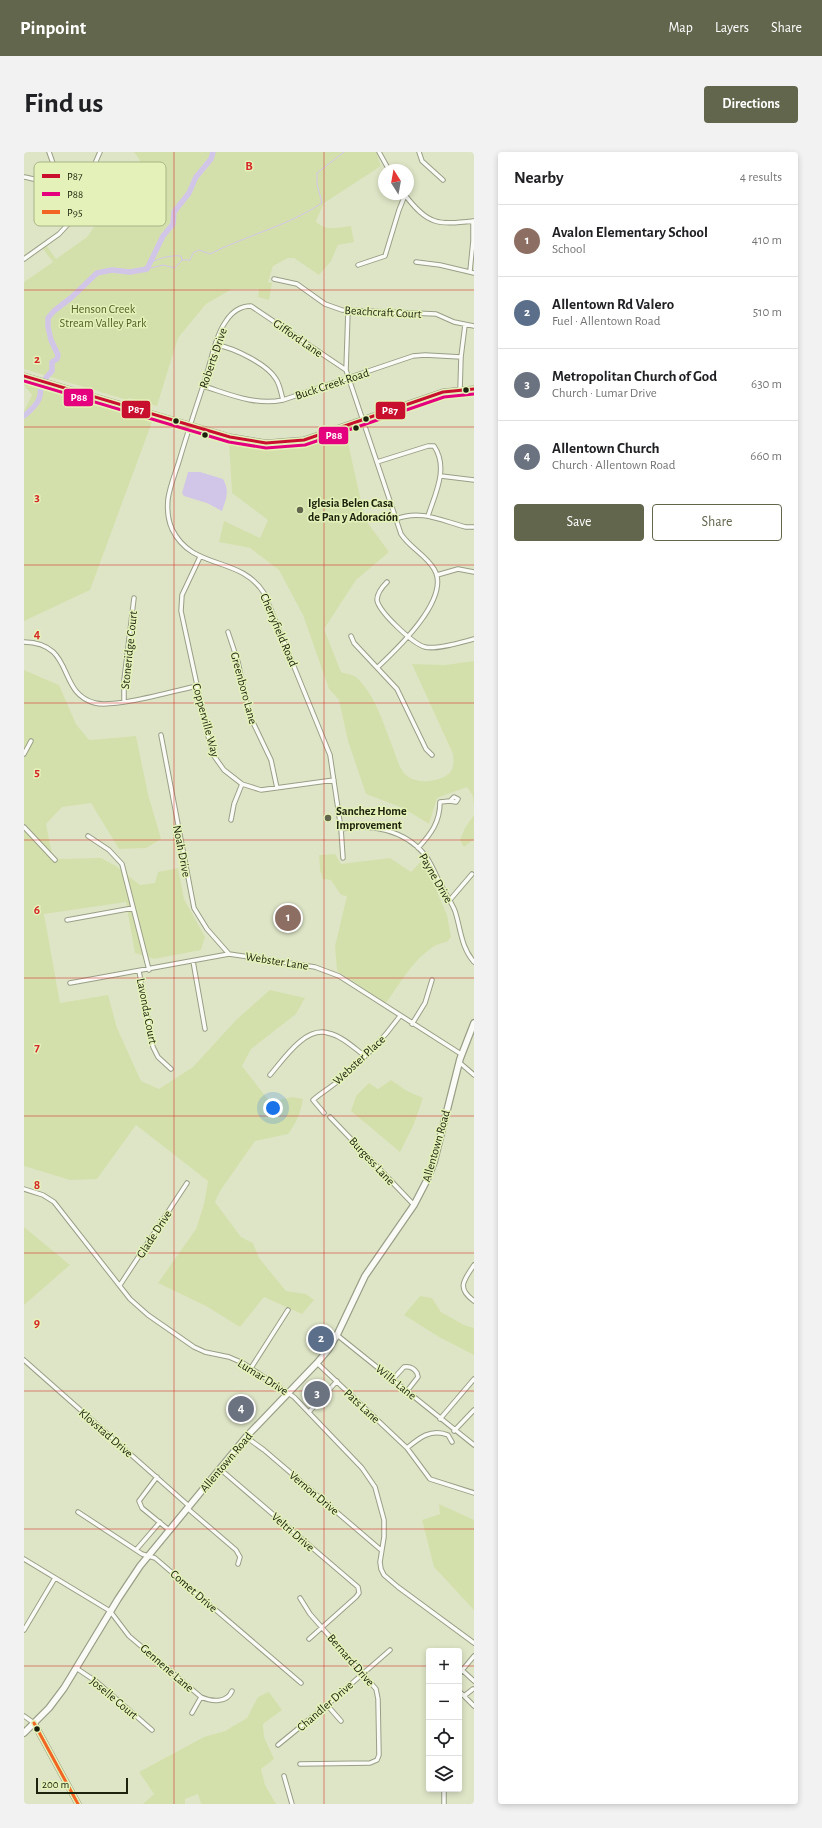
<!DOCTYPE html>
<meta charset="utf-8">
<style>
:root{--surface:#fff;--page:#f2f2f2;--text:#202124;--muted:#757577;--line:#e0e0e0;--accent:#61664d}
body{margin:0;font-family:"Alegreya Sans",sans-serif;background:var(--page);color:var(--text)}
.controls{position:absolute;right:12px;bottom:12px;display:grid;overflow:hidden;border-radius:4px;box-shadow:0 2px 6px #0003}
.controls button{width:36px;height:36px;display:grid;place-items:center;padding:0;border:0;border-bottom:1px solid var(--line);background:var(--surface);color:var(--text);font:20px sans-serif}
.compass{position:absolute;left:354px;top:12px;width:36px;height:36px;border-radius:50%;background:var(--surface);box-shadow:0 2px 6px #0003;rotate:349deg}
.scale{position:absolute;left:12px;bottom:10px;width:92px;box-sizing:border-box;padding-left:4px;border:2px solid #1d220c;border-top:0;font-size:11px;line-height:14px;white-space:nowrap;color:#1d220c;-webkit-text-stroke:3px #e4f2b9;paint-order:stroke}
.you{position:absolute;left:249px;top:956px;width:14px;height:14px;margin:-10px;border:3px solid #fff;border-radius:50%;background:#1a73e8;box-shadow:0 0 0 6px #1a73e833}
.badge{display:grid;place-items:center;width:26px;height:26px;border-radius:50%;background:var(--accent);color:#fff;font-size:13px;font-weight:700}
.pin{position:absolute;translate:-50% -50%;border:2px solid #fff;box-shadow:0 1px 4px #0006}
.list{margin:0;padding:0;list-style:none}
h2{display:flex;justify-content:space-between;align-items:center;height:52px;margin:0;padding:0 16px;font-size:17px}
h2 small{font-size:13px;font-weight:400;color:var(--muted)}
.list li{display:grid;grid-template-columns:26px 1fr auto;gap:12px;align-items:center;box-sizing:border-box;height:72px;padding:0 16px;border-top:1px solid var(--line)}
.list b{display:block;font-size:15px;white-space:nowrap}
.list p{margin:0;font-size:13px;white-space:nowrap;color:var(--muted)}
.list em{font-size:13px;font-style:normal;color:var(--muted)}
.actions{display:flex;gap:8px;padding:12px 16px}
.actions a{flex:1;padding:9px 0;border:1px solid var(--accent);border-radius:4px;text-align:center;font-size:14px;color:var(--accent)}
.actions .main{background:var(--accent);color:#fff}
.icon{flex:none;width:22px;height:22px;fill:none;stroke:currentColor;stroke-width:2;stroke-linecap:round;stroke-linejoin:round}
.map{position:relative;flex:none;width:450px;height:1652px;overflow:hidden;border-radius:4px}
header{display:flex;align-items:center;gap:24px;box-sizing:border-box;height:56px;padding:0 20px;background:var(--accent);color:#fff}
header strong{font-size:19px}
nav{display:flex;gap:22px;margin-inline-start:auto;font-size:14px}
.intro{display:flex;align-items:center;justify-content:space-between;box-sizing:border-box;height:96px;padding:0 24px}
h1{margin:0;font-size:28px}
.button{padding:10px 18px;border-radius:4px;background:var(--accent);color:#fff;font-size:14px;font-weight:700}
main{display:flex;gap:24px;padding:0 24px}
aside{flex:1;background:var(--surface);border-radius:4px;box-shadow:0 2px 6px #0003}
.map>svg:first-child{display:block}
</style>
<header>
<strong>Pinpoint</strong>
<nav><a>Map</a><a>Layers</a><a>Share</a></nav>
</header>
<div class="intro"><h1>Find us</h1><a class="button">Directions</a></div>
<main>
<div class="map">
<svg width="450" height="1652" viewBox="0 0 450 1652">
<rect width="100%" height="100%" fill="#dee5c6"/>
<path fill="#d4e0ac" d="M110,0H352L357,14L300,51L292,69C300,80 315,75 327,74L330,90L314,93L307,109L295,123L270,106H264L249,114L244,130L248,131L245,148L234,145L235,137H208L182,152L154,186L133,254L105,246L103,248L0,217V130L29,110L19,97L23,94L32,107L63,85L75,68L94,60L87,50L89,49L96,59C113,52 121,32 118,14C117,9 113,4 110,0Z
M0,225L58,243L56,245L128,270L66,438L0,469V259L8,243L0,233Z
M322,282L341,367L365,400L332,428L300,477L317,520C322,522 328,522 332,525C351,542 360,573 369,596C372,604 375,616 382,623C393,632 408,630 420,625C430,620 430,612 429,602L388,512L421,513L450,509V655L449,644L443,635L413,646L405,672L379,656L342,642L324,589L315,548L305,537L279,463L255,418L226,396L195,390L200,369L236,386L244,368L208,341L205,289L240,298L271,295Z
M0,518L35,533L52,572L65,588L112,584L124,642L137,687L122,696L95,697L67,651L38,655L22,672L29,707L77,706L92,714L116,733L131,731L134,720L154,716L160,747L181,785L177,798L130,807L111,801L102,750L20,762L36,851L84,843L93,876L117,929L135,937L169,915L212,868L246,838L281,846L272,862L227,897L218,914L246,950L268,945L279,947C277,961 272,971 264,982L231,989L196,1039L191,1050L217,1085L229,1091L235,1106L262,1139L282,1142L290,1148L278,1162L240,1145L216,1175L182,1154L134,1131L172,1077L180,1052L184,1029L112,973L73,1027L46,1028L0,1014Z
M450,663V687L440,695L436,688L441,676Z
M311,702L317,712L366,706L387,720L399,707L423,763L427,785L423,790C397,793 376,832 362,851L313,819L311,794L323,744L317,743L307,728L299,727L296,718L295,703Z
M367,928L383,939L399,946L390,972L376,1000L327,959L332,944L345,931L354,937Z
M0,1075L46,1113L0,1153Z
M396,1144L408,1146L417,1160L440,1173L450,1176V1203L415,1185L380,1163Z
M415,1352L450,1368V1458L410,1415L398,1368L416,1362Z
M245,1540L258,1558L239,1572L240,1585L250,1607L237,1617L241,1633L252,1652H177L174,1642L161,1647V1652H119L130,1642L115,1620L180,1585L201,1579L223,1566L234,1545Z"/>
<path fill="#d2c6e8" d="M164,320H176L199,327C206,339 202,347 198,359L183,351L160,344L158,341Z"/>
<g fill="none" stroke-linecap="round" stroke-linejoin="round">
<path stroke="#d2c6e8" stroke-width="1" d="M125,112C133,106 148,103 157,104L158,108H166L169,101L175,98L186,102C223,83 264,74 298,51L293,32V21L320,0
M123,117L139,113L151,116L158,108"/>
<path stroke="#d2c6e8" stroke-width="5.5" d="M0,264C6,259 12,254 15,247C17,243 16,239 17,235C19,229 24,223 28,219V210L33,207L34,203L27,188L24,175V166L30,159L48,145L73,121L88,118L106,120L123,117L139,84L149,72L150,60L165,41L172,25L187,7L189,0"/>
<g stroke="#999f87" stroke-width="5.5">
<path id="minor" d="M25,0L31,17L28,32
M355,0L365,18
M395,0L398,9L419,28
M0,25C9,27 19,28 27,32C61,47 73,66 102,29
M381,43C404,73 413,73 450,69
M0,107L35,82L47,69L55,53L58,41L76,0
M392,110L416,113L450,121
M334,113L361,104L375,58L381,43
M446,119L449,89V69
M250,127L273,132L301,152L318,158L412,162L430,170L450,174
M324,159L322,218L377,382C386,396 402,403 410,417C428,446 372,498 354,515
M193,193C210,196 243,212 252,227C256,233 257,241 259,248
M179,234C205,242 231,254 259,248L389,204L401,203L437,205
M436,238L437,205L441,173
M353,310L404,294H410C425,316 411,342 404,364
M417,324L450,328
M372,367C397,357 418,369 442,375H450
M176,405L158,443L157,459L184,584L190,604L200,618L218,632L237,638L310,628
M413,423L434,417L450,420
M363,430C358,435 353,441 353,448C355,460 389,492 401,495C413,498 438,490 450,487
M204,480L214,510L225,562L247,608L253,636
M327,484L330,491L373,537L402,597L408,603
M0,490C52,491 32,541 71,551C90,556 150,539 173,534
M100,550V528L110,446
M137,583L170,756L183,777L205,802
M0,602L7,589
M207,668L210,652L218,632
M0,675L31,708
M317,677C346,671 381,678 401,703C408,712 412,724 418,735C422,743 428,751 431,759C437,778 437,795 450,810
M64,684L85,698L98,712L125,818
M394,696C407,682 416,670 416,650L426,649L430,645L434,647L432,650L426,649
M319,706L317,677L306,603L240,441C216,403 168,419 148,377C144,368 143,357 144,347C146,333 152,320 156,306C164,279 173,252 182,225C187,208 192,183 202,169C208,160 217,154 227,154L322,218
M425,749L448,722
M43,768L109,756
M169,809L181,877
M115,819L129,895L134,905L147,917
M46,831L205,802L291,815L315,824L437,902
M388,872L401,851L408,828
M435,910L450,923
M246,923C259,908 281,874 304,881C318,884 330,896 341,904
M300,961L289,948C297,941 306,936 314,929C337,910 358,889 376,864
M306,965L390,1053
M0,1037L19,1043L30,1050L106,1147L124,1163L170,1195L181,1200L205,1205L219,1211L270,1245L338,1316L351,1335L360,1368V1385L356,1410L357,1417L360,1423L374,1435L450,1491
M450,1113C440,1128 432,1136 450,1149
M96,1133L163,1031
M313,1183L450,1293
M0,1208L165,1354
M293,1211L383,1296L406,1327L450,1341
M227,1216L264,1158
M369,1227L380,1215C386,1214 390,1216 393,1221L394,1225L383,1239
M285,1260L313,1229
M416,1267L450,1227
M430,1279L450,1258
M222,1285L240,1298L357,1398
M383,1296C395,1286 407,1276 424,1283L428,1290
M196,1317L334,1435L335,1441L332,1445L285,1487
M133,1325L115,1349L118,1356L145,1378
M163,1356L212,1398L216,1405L214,1412
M54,1360L118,1402L131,1406L277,1531
M112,1398L136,1370
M0,1407L86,1459L105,1484L177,1545C188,1550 203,1551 208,1539
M0,1478L31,1426
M52,1516L73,1530L128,1578
M438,1518L450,1529
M435,1522L450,1504
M435,1539L450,1554
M440,1544L449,1537
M303,1553L317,1569
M168,1561L177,1545
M0,1564L10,1571
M254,1593L303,1553L366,1498
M276,1612L346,1611L353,1608L355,1603L354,1547L352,1537L286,1462L276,1446
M260,1624L268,1652
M420,1637V1652"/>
</g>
<g stroke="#999f87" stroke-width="7">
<path id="secondary" d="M0,224L206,285L242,291L280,288L419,240L450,237
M10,1571L54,1652"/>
</g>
<g stroke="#999f87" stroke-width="8">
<path id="primary" d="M0,1581L25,1556L40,1536L94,1447L116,1414L222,1285L293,1211L304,1198L313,1183L341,1124L390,1053L403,1028L410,1010L436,907L450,871"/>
</g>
<use href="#minor" stroke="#fafbf6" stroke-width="3.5"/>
<use href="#secondary" stroke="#fafbf6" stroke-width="5"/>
<use href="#primary" stroke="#fafbf6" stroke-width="5.5"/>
<g stroke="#e4f2b9" stroke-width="6">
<path id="bus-1" d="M0,224L206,285L242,291L280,288L419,240L450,237"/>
</g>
<g stroke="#e4f2b9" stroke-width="6">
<path id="bus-2" d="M0,229L205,290L242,296L281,293L420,245L450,242"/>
</g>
<g stroke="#e4f2b9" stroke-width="6">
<path id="bus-3" d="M10,1571L54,1652"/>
</g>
<use href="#bus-1" stroke="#c8102e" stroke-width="3"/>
<use href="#bus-2" stroke="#e5007d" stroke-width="3"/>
<use href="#bus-3" stroke="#f26522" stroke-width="3"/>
</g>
<path fill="none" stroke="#d62828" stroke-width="1" stroke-opacity="0.55" d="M150,0V1652M300,0V1652M0,138H450M0,275H450M0,413H450M0,551H450M0,688H450M0,826H450M0,964H450M0,1101H450M0,1239H450M0,1377H450M0,1514H405M435,1514H450"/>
<g fill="#1d220c" stroke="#e4f2b9" stroke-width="1.5">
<circle cx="442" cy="238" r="3.5"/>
<circle cx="342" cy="267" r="3.5"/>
<circle cx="152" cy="269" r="3.5"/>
<circle cx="332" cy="276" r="3.5"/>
<circle cx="181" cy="283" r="3.5"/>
<circle cx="13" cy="1577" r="3.5"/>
</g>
<g fill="#61664d" stroke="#e4f2b9" stroke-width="1.5">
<circle cx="276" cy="358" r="4"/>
<circle cx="304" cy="666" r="4"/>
</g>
<g text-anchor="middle" stroke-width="3" stroke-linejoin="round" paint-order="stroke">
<g font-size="12" fill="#525e23" stroke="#e4f2b9">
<text x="79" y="161">Henson Creek<tspan x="79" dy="14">Stream Valley Park</tspan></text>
</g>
<g font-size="12" fill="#1d220c" stroke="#e4f2b9">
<text transform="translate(359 160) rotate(3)" y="4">Beachcraft Court</text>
<text transform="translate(274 186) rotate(35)" y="4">Gifford Lane</text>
<text transform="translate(189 206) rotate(-71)" y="4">Roberts Drive</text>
<text transform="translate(308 232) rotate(-18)" y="4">Buck Creek Road</text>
<text transform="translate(255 478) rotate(67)" y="4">Cherryfield Road</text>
<text transform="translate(105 498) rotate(-84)" y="4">Stoneridge Court</text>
<text transform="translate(220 536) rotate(75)" y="4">Greenboro Lane</text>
<text transform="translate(182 568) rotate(75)" y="4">Copperville Way</text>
<text transform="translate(158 699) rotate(79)" y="4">Noah Drive</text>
<text transform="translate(412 726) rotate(60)" y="4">Payne Drive</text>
<text transform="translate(253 809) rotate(9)" y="4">Webster Lane</text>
<text transform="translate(123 859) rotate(79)" y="4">Lavonda Court</text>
<text transform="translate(335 908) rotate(-43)" y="4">Webster Place</text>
<text transform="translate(412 994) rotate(-74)" y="4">Allentown Road</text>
<text transform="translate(348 1009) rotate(47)" y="4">Burgess Lane</text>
<text transform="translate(130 1082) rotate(-57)" y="4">Glade Drive</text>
<text transform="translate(239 1225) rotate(32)" y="4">Lumar Drive</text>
<text transform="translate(372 1230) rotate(39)" y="4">Wills Lane</text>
<text transform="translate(338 1254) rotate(43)" y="4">Pats Lane</text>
<text transform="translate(82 1281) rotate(41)" y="4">Klovstad Drive</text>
<text transform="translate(202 1310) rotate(-50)" y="4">Allentown Road</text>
<text transform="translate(290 1341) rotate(40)" y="4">Vernon Drive</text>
<text transform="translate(269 1380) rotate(41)" y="4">Veltri Drive</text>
<text transform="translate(170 1439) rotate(41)" y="4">Comet Drive</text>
<text transform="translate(327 1508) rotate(49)" y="4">Bernard Drive</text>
<text transform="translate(143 1516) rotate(41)" y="4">Gennene Lane</text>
<text transform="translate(90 1546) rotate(40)" y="4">Joselle Court</text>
<text transform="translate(301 1554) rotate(-41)" y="4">Chandler Drive</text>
</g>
<g font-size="12" font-weight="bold" fill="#1d220c" stroke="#e4f2b9" text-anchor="start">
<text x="284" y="355">Iglesia Belen Casa<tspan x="284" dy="14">de Pan y Adoración</tspan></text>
<text x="312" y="663">Sanchez Home<tspan x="312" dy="14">Improvement</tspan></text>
</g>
</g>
<rect x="10" y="10" width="132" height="64" rx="6" fill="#e4f2b9" stroke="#a8b485" stroke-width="1"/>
<rect x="18" y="22" width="18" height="4" fill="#c8102e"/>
<rect x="18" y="40" width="18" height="4" fill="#e5007d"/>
<rect x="18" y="58" width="18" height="4" fill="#f26522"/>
<g font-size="11" fill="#1d220c">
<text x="43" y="28">P87</text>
<text x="43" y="46">P88</text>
<text x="43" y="64">P95</text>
</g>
<g font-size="13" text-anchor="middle" font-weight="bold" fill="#d62828" stroke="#e4f2b9" stroke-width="3" stroke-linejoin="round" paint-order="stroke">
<text x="225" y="18">B</text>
<text x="13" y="211">2</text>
<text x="13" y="349">3</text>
<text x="13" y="486">4</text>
<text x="13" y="624">5</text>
<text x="13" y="762">6</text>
<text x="13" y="899">7</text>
<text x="13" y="1037">8</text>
<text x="13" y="1175">9</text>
</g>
<g stroke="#e4f2b9" stroke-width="1.5">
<rect x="39" y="236" width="31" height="19" rx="4" fill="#e5007d"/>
<rect x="97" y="248" width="30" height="19" rx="4" fill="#c8102e"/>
<rect x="351" y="249" width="31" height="19" rx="4" fill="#c8102e"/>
<rect x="294" y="274" width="31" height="19" rx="4" fill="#e5007d"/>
</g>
<g font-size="11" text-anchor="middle" font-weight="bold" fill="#fff">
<text x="55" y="249">P88</text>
<text x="112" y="261">P87</text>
<text x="366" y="262">P87</text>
<text x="310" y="287">P88</text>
</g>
</svg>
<div class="controls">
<button>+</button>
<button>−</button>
<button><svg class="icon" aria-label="locate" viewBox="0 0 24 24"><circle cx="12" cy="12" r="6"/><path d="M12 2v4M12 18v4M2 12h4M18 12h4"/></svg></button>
<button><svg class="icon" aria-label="layers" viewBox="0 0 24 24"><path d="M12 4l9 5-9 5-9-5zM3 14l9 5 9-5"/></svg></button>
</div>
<svg class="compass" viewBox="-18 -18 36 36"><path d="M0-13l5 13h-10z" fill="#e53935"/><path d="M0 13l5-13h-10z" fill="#757577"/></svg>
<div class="scale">200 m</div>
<div class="you"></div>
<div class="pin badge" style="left:264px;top:766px;background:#8d6e63">1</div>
<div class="pin badge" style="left:297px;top:1187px;background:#5c6f8a">2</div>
<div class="pin badge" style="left:293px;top:1242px;background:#6b7280">3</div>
<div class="pin badge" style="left:217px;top:1257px;background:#6b7280">4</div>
</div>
<aside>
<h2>Nearby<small>4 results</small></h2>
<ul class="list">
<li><span class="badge" style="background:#8d6e63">1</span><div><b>Avalon Elementary School</b><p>School</p></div><em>410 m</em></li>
<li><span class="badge" style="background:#5c6f8a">2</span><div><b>Allentown Rd Valero</b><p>Fuel · Allentown Road</p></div><em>510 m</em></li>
<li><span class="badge" style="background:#6b7280">3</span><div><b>Metropolitan Church of God</b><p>Church · Lumar Drive</p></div><em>630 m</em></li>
<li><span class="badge" style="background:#6b7280">4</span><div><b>Allentown Church</b><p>Church · Allentown Road</p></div><em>660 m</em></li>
</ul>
<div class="actions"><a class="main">Save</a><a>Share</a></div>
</aside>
</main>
